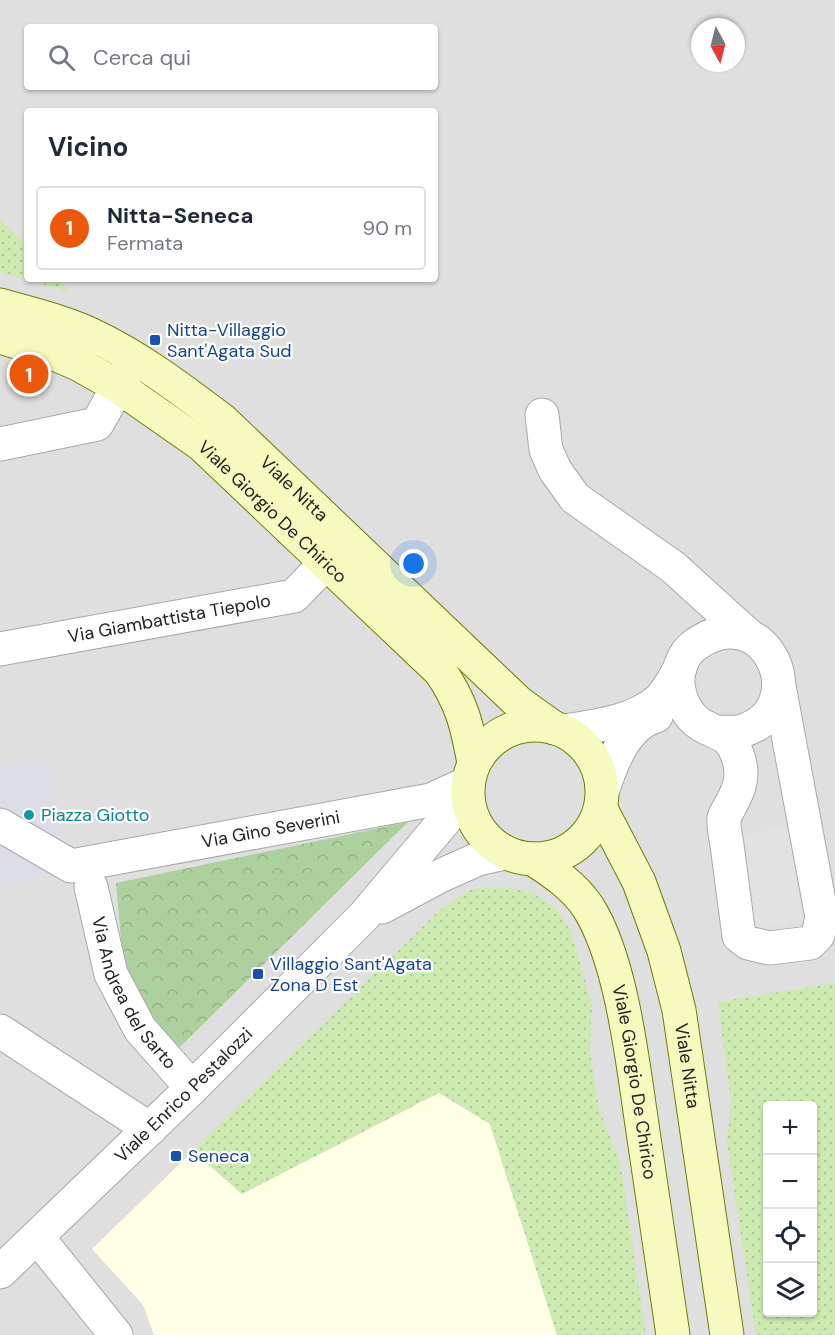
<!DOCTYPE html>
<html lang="it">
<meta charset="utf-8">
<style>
:root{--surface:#fff;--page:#f2f2f3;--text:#1f2937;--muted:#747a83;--line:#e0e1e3;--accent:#ea580c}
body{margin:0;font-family:"DM Sans",sans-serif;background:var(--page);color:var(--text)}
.controls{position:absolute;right:18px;bottom:18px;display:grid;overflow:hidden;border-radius:6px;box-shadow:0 2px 4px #0004}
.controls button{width:54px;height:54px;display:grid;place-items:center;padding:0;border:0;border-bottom:2px solid var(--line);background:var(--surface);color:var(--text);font:30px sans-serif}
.compass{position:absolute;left:691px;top:18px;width:54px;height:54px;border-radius:50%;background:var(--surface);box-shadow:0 2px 4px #0004;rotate:173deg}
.you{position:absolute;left:414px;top:564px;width:21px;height:21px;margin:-15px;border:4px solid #fff;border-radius:50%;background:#1a73e8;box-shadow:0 0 0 9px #1a73e833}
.badge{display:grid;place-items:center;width:39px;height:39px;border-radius:50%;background:var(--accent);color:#fff;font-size:20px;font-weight:700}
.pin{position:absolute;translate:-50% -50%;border:3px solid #fff;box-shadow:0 2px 6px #0006}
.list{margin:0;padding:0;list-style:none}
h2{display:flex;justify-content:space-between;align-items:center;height:78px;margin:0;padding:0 24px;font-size:26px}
h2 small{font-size:20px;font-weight:400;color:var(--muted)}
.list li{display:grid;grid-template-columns:39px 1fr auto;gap:18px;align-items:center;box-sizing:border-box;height:84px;margin:0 12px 12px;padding:0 12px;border:2px solid var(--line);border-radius:6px}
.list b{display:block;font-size:22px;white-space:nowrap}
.list p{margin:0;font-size:20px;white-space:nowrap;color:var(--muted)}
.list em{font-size:20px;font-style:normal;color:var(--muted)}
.icon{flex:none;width:33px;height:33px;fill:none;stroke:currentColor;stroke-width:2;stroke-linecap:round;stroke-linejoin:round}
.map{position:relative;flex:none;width:835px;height:1335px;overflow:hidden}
.search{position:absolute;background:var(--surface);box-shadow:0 2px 4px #0004;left:24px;top:24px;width:414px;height:66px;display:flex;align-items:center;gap:15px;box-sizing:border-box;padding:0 21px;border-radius:6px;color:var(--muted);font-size:22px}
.panel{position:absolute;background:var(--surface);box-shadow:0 2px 4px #0004;left:24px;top:108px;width:414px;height:174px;border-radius:6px}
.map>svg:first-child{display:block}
</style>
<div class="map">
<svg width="835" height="1335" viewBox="0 0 835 1335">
<defs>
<pattern id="grass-dots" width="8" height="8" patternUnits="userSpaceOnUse" patternTransform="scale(1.5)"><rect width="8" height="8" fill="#cdebb0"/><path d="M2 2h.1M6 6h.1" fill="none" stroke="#b0c997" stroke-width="1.8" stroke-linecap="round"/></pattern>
<pattern id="forest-crowns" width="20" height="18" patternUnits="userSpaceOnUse" patternTransform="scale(1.5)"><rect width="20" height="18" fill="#add19e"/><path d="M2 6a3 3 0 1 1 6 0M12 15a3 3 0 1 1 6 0" fill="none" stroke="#95b388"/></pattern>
</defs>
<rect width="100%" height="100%" fill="#f2efe9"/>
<path fill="#e0dfdf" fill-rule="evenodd" d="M0,0H835V1335H0ZM27,27H435V87H27ZM700,27H736V63H700ZM27,111H435V279H27ZM768,1106H812V1312H768Z"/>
<path fill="#ffffe5" d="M439,1092L490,1124L557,1335H154L143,1305L92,1249L193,1151L242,1194Z"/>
<path fill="url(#grass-dots)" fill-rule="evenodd" d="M0,219L27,247V279H58L70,292L0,272Z
M482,887L511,888L533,893L555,908L571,931L592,1005L590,1052L599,1109L620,1162L646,1335H557L490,1124L439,1093L242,1194L193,1151L440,910L467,891Z
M835,983V1335H756L727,1142L731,1102L718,1002ZM768,1106H812V1312H768Z"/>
<path fill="url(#forest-crowns)" d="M408,822L174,1053L135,995L122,952L116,883Z"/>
<path fill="#e2e2e2" d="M789,827L803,921L753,929L738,835Z"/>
<path fill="#dddde8" d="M48,759L64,844L71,866L0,890V766Z"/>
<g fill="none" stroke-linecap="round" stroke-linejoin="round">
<g stroke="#a9a9a9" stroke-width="35">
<g id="minor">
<path d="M542,415L546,450L555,470L575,498L673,567L748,635"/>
<path d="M0,444L97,424L132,362"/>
<path id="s1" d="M0,649L294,596L346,542"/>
<path d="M564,731C596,726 633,722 659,700C668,691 674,679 680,668"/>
<path d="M719,732C726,732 735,733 742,731C816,708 766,594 695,645C682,654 675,675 679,690C681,703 689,717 700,724C717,735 729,732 737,754C745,774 740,789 730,806C729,809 725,814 724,818C723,826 726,837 727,845C731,875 735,906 739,936L748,943L769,948L810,943L818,935L822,917L779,686"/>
<path d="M603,789C612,762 626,724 656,716"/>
<path id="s2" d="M0,825L71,866L431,800L468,783"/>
<path id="s3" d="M91,887L111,974L140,1029L192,1088"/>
<path d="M0,1031L150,1129"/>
<path d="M38,1238L116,1335"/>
</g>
</g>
<g stroke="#a9a9a9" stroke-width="35">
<g id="tertiary">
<path d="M382,907L440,876L478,859L505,853"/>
<path id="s4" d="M0,1272L192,1088L364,916L467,794"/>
</g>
</g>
<g stroke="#707d05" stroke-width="35">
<g id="secondary">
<path id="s5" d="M0,305C30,314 63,321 92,335C139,357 181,389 222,420L519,703L554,728"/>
<path id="s6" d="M0,337L50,352L78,364L119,387L202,445L440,671C462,703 467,725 474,763"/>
<circle cx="535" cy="792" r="67"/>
<path id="s7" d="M601,809L639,882L664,951L679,1010L727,1335"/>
<path id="s8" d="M533,859C553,872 574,886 588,907C621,959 632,1057 641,1118C652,1190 662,1263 673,1335"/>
</g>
</g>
<use href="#minor" stroke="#fff" stroke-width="33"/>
<use href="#tertiary" stroke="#fff" stroke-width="33"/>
<use href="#secondary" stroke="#f7fabf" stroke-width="33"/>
</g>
<g fill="#1a4fb4" stroke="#fff" stroke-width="2">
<rect x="149" y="334" width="12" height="12" rx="3"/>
<rect x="252" y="968" width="12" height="12" rx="3"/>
<rect x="170" y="1150" width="12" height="12" rx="3"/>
</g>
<circle fill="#0f9aa8" stroke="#fff" stroke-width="2" cx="29" cy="815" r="6"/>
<g text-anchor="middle" stroke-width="4.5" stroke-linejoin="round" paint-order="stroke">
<g font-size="18" fill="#164399" stroke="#fff" text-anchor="start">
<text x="167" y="336">Nitta-Villaggio<tspan x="167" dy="21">Sant'Agata Sud</tspan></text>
<text x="270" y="970">Villaggio Sant'Agata<tspan x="270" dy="21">Zona D Est</tspan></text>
<text x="188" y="1162">Seneca</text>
</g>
<g font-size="18" fill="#222" stroke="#fff">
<text dy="6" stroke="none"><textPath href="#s5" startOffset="352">Viale Nitta</textPath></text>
<text dy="6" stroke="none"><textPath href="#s6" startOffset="328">Viale Giorgio De Chirico</textPath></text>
<text dy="6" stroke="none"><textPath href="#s1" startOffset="172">Via Giambattista Tiepolo</textPath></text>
<text dy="6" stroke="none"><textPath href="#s2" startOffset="285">Via Gino Severini</textPath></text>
<text dy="6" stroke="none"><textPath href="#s3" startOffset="116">Via Andrea del Sarto</textPath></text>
<text dy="6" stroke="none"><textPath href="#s7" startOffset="273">Viale Nitta</textPath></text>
<text dy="6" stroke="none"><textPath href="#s8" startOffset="256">Viale Giorgio De Chirico</textPath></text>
<text dy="6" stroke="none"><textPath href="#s4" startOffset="255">Viale Enrico Pestalozzi</textPath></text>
</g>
<g font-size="18" fill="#0d838f" stroke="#fff" text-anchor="start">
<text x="41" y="821">Piazza Giotto</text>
</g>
</g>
</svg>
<div class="controls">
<button>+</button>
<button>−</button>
<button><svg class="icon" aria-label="locate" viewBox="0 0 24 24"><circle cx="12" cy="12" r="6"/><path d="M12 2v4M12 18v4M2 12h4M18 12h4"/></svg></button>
<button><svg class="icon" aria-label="layers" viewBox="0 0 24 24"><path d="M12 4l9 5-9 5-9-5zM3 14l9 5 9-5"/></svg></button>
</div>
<svg class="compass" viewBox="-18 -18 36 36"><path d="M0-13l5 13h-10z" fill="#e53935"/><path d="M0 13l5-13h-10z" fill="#747a83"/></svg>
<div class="you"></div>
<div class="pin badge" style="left:29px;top:374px">1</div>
<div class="search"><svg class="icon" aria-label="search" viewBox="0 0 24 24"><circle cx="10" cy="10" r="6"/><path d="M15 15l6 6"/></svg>Cerca qui</div>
<section class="panel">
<h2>Vicino<small></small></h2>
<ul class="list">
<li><span class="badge">1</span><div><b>Nitta-Seneca</b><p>Fermata</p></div><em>90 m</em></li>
</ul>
</section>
</div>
